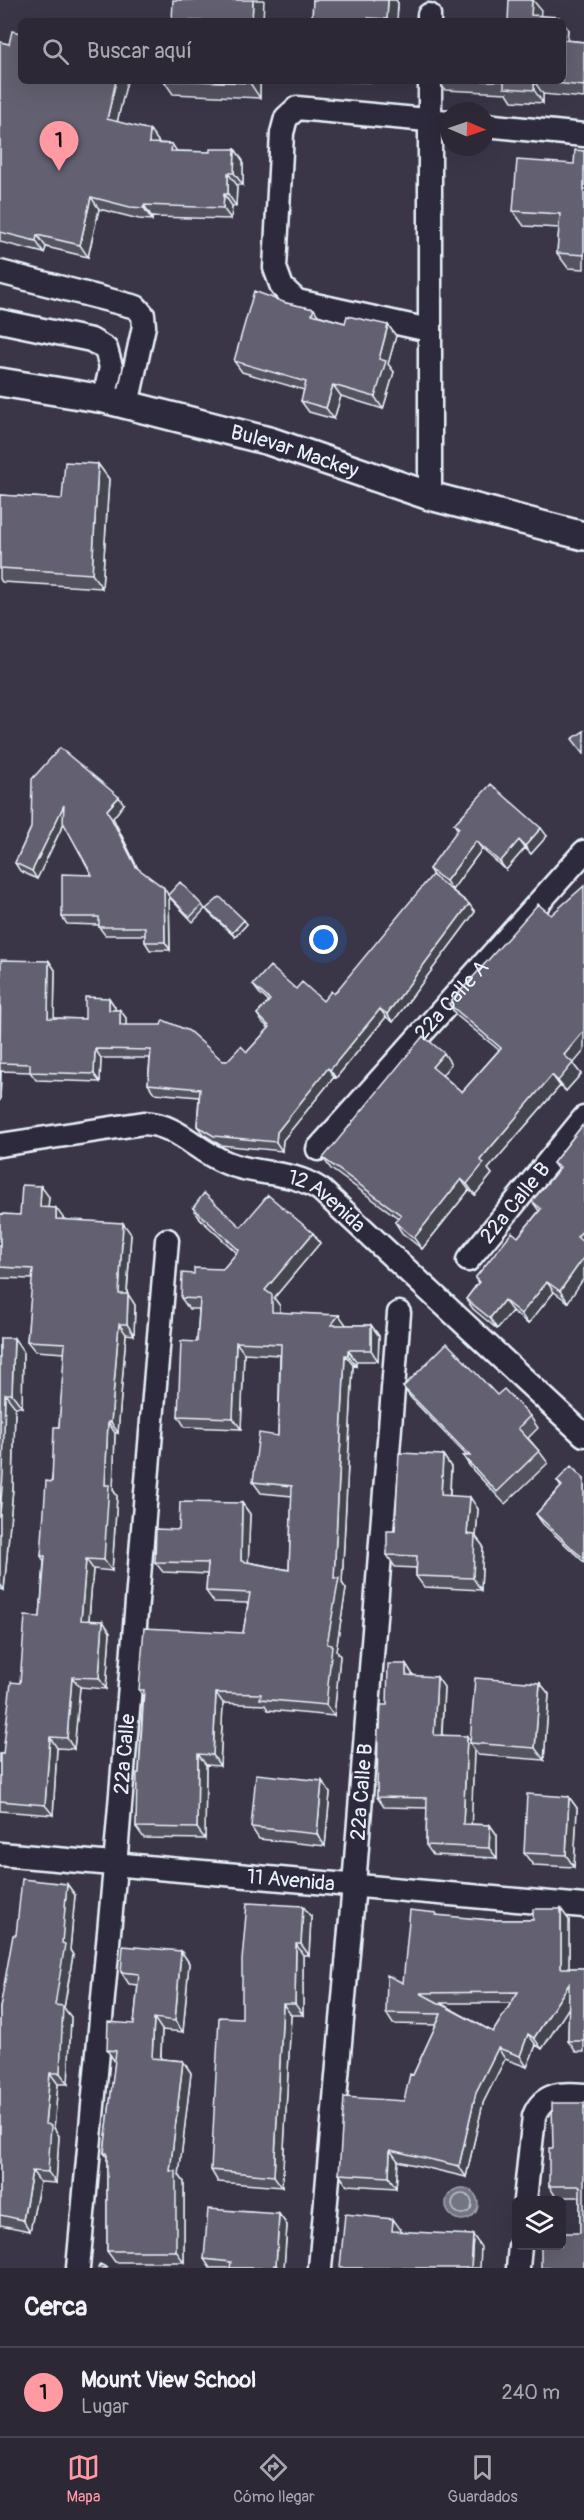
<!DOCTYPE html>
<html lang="es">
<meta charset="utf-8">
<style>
:root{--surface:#2c2836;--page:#34303e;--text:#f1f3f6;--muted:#a6a6ad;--line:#484451;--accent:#ff9aa2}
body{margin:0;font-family:Pangolin,sans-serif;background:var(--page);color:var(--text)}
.controls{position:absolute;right:18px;bottom:18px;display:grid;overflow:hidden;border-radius:9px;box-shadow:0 6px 24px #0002}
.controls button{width:54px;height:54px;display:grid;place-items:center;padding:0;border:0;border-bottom:2px solid var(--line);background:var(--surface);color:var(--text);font:30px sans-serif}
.compass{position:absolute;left:440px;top:102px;width:54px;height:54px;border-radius:50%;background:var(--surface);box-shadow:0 6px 24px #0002;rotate:92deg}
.you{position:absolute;left:324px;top:940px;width:21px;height:21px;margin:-15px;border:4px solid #fff;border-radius:50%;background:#1a73e8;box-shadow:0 0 0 9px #1a73e833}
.badge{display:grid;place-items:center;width:39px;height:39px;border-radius:50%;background:var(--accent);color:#111;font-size:20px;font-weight:700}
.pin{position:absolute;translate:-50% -50px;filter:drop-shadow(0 2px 3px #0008)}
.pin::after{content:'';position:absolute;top:32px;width:21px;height:18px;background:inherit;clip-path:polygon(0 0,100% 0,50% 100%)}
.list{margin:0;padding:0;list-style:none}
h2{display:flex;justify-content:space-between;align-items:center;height:78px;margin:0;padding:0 24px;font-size:26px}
h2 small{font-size:20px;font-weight:400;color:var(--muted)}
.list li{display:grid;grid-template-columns:39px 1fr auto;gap:18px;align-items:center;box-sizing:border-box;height:90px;padding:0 24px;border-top:2px solid var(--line)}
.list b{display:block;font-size:22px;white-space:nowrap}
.list p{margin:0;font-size:20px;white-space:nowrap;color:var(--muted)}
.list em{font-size:20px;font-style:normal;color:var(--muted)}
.icon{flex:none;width:33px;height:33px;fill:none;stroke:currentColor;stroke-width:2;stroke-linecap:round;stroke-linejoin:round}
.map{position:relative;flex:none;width:584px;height:2268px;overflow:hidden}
.search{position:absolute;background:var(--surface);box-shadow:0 6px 24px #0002;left:18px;right:18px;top:18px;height:66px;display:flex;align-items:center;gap:15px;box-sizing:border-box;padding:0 21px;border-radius:9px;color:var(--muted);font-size:22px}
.sheet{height:168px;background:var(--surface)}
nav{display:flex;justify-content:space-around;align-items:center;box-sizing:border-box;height:84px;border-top:2px solid var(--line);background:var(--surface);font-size:16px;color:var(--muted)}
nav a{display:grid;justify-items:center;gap:3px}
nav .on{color:var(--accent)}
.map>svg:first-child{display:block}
</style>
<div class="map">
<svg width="584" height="2268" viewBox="0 0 584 2268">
<rect width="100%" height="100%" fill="#3a3648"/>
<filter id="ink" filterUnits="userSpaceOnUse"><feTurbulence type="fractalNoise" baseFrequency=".0167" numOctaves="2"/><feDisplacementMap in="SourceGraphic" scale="12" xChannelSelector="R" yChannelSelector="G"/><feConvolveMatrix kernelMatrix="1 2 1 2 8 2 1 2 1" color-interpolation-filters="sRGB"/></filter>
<g filter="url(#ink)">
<path fill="#737482" stroke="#a2a6b1" stroke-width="1.5" d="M446 2204a16 16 0 1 1 32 0a16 16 0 1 1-32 0Z"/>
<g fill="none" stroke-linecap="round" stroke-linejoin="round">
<path stroke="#b9bfc9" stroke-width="1.5" d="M452 2204a10 10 0 1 1 20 0a10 10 0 1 1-20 0Z"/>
<g stroke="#e8f1f8" stroke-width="27">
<g id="minor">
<path d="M429,15V21"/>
<path d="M430,81V496"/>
<path d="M485,125L584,135"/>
<path d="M0,272L136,307L143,315L144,326L127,405"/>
<path d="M0,321L91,340L106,349L111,367L104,399"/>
<path d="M429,330L297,301L282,287L275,268L282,133L286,118L297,108L449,122"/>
<path id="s1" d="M0,1145L144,1123C179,1125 194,1150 227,1163C258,1176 290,1169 321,1190L584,1435"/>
<path id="s2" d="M318,1149L584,852"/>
<path id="s3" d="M468,1260L584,1118"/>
<path id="s4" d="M0,1854L584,1906"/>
<path d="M525,2200L534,2116C543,2093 562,2093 584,2095"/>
<path id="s5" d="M78,2268L114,1878L167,1240"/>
<path id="s6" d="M320,2268L354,1885L399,1313"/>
<path d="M518,2268L520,2246"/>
</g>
</g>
<g stroke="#e8f1f8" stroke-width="32">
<g id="major">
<path id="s7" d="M0,382L104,399L269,441L430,496L584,536"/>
</g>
</g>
<use href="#minor" stroke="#2f2a3d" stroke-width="22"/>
<use href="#major" stroke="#2f2a3d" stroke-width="27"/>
</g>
<path fill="#555361" stroke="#e8f1f8" stroke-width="1.5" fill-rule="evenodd" d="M313,0H396L398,3L397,21H312Z
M568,29L567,40L584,42V98L543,94V103L512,101L507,93L445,90L439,81H563Z
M0,42L127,81L117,122L150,130L158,141V143L172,144L176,151L210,152L235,149L243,161V185H237L236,206H232L231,219L152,217V220L139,219L99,209L88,257L46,247L44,253L0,242Z
M164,81H260V98L173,94Z
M320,81H375V82Z
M584,151V269L568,268L557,253L559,228L524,226L513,211L574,164Z
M286,303L314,309L318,315L345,323L388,325L396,336L388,364L394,372L383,409L341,396L334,419L309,412L301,401L304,390L242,372L234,361Z
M98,464L109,479L102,588L2,582L0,579V495L62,499Z
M124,804L113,818L138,869L168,895L202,905L205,909L193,922L169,897L170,950H150L145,942V935H105L99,927V925L67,924L62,917L92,875L64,823L37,879L20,871L15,863L31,828Z
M454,824L547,836L531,854L525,848L506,870L482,849L452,890L469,904L475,912L393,1022L386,1017L336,1078L334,1077L283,1140L282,1151L220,1145L203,1134L197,1126L199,1097L154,1093L148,1084L150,1058H101L100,1082L36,1080L30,1072L1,1071L0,1101V979L49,961L55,970L54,1018L85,1019L109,998L115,1007V1010H120L126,1018V1025L223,1061H227L247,1052L269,1028L263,1023L257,1014L269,1002L259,993L253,985L296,989L323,1001L334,994L434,877L429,869L458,830Z
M206,909L247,924L235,937L209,913Z
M449,1004L573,1064L581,1074L566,1091L560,1086L488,1169L492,1174L475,1195L469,1190L422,1249L402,1233L395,1222L398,1218L331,1169L323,1158L451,1064L442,1075L462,1092L499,1050L456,1015Z
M582,1126L568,1302L554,1292L528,1324L512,1311L497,1329L473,1309L466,1299L478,1283L475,1278L518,1237L539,1211L532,1201L558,1170L553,1163Z
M49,1197L48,1207L64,1219L131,1234L127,1294L135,1305L134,1335L126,1334L118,1433H115L113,1490L117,1496L112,1571L93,1569L89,1620L110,1632L106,1689L80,1687L74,1749L57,1748L53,1815L0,1811V1754H3L20,1683L40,1617L44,1561L41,1556L59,1427L65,1353L35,1351L27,1341L33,1279L0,1278V1214L20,1215Z
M193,1208L241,1227L313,1233L320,1243L274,1298L280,1306V1312L346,1325H371L379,1336L378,1361H356V1366L353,1365L342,1583L346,1589L336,1650L340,1656L334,1716L268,1710L265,1705L223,1703L220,1766L206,1765L205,1839L144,1838L136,1827L143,1696L139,1690L243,1633L248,1603L214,1602L206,1591L207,1574L163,1572L155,1562L179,1530L242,1503L250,1514L248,1562L289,1570L292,1496L261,1493L253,1482L278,1436L280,1355L244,1353L241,1429L185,1427L178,1416L197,1342L199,1309H189L181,1298L194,1274L223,1269L237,1253L200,1219Z
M0,1338L23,1351L22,1407H15L13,1488L4,1590L0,1589Z
M403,1387L497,1395L530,1416L538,1428L528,1438L539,1451L548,1463L505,1504L471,1468L463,1456H467L411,1398Z
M443,1455L451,1467L450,1496L478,1509L476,1537L483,1546L481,1590L424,1587L416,1576V1568L395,1567L387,1555L395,1531Z
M584,1479V1562L543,1524L536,1514L561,1487L557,1481Z
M406,1664L413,1675L444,1687L442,1735L470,1741L540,1683L549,1694L544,1760L478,1755L474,1749L471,1824L490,1825L497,1835V1858L433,1855L426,1845L427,1808L384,1807L377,1797L380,1729L387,1705Z
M322,1781L330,1793L325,1846L259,1839L251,1827Z
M569,1797L577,1808L574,1867L533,1865L524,1853Z
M67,1884L75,1895L70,1950L73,1955L64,2008L71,2017L68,2084H58L54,2128L59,2136L56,2183L40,2182L30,2231L0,2225V2008L16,1935Z
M561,1909L569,1920V1968H584V2052H576L568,2041L569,2007L542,2049L536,2045L527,2067L505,2059L483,2103L466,2177L398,2161L396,2188L347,2185L339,2174L404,2101L413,2075L436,2025L393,2024L386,2013L403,1983L436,1913L438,1916L490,1920H533ZM440,2003H511L493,2032Z
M311,1917L309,1955H303V2015H291L282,2187L218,2182L211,2170L242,2018Z
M181,1951L189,1963L183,2032L162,2030L161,2059L183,2061L191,2073L179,2175L184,2182V2262H115L107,2251V2157L104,2153L115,2062L107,2050L134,2024L138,1985L129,1984L121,1972Z
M584,2103L580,2233V2197H556L549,2186L553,2148Z
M279,2214L287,2225L284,2268H210L204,2259Z"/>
<path fill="#45444f" stroke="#e8f1f8" stroke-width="1.5" d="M253,0H264L263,21H252Z
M388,0H396L398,3L397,21H388L387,19Z
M532,0H533L541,10L540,21L531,15Z
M563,23L568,29L566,52L563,47Z
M116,81H127L115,131L107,119Z
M250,81H260V98L250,83Z
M534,81L543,94V103L534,90Z
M150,130L158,141L157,155L149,143Z
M172,144L180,156L171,151Z
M235,149L243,161V185L234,173Z
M228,173L237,185L236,206L228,194Z
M224,194L232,206L231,219L223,208Z
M91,197L99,209L88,257L80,245Z
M144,205L152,217V220L144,208Z
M37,235L46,247L44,253L36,241Z
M388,325L396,336L388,364L394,372L383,409L375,397L379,359Z
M333,385L341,396L334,419L326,408Z
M98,464L109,479L102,588L92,574Z
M119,797L124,804L113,818L141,875L136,867L107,810Z
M64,805L69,812L37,879L32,871Z
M541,828L547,836L531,854L525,846Z
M519,840L525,848L506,870L500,862Z
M476,841L482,849L452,890L446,881Z
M164,888L169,896L170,950L165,942Z
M469,904L475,912L393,1022L387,1014Z
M244,920L247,924L235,937L232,933Z
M49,961L55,970L54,1026L48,1018Z
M109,998L115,1007V1018L109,1010Z
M380,1009L386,1017L336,1078L330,1070Z
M120,1010L126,1018V1033L120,1025Z
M584,1031V1051L573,1064L581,1074L566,1091L558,1081L564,1055Z
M95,1049L101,1058L100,1082L94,1074Z
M444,1053L451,1064L440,1078L432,1067Z
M328,1068L334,1077L283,1140L282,1151L276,1142L277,1132Z
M0,1070L1,1071L0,1101Z
M552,1075L560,1086L488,1169L492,1174L475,1195L467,1184L480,1160Z
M461,1179L469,1190L422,1249L414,1238Z
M41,1186L49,1197L47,1218L40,1207Z
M56,1208L64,1219L63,1229L56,1219Z
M123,1223L131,1234L126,1304L119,1294Z
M584,1229V1247L577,1237Z
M313,1233L320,1243L274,1298L280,1306V1323L272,1312L265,1290Z
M584,1257V1278L568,1302L560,1291Z
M547,1282L554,1292L528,1324L521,1314Z
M128,1294L135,1305L134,1335L127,1324Z
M504,1300L512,1311L497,1329L490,1318Z
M339,1315L347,1326L331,1325Z
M119,1324L126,1334L118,1433L111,1422Z
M371,1325L379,1336L378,1361L371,1350Z
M14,1338L23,1351L22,1407L12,1394Z
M236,1342L244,1353L241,1429L233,1418Z
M348,1350L356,1361V1366L348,1355Z
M345,1355L353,1365L342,1583L346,1589L336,1650L340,1656L334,1716L326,1705L327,1644L334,1578Z
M5,1394L15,1407L13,1488L4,1590L0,1584V1515Z
M108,1422L115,1433L113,1490L117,1496L112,1571L104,1560L105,1485Z
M443,1455L451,1467L449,1507L441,1495Z
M470,1497L478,1509L476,1537L483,1546L481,1590L473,1578L467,1534Z
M242,1503L250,1514L248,1572L241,1561Z
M86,1559L93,1569L88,1630L81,1620Z
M103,1621L110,1632L106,1689L99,1678Z
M406,1664L413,1675V1685L406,1675Z
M72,1677L80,1687L74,1749L67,1738Z
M437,1677L444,1687L441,1745L434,1735Z
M540,1683L549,1694L544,1760L535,1748Z
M216,1693L223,1703L220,1766L213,1755Z
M467,1736L472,1743H470L474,1749L471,1834L463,1824Z
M50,1737L57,1748L53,1815L45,1805Z
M198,1754L206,1765L205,1839L197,1828Z
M322,1781L330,1793L325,1846L317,1834Z
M569,1797L577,1808L574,1867L566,1855Z
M490,1825L497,1835V1858L489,1848Z
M67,1884L75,1895L70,1950L73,1955L64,2008L71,2017L68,2084L60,2073L55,2005Z
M303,1906L311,1917L309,1955L301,1944Z
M561,1909L569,1920V1979L561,1968Z
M296,1944L303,1955V2015L295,2004Z
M181,1951L189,1963L183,2032L175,2021Z
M569,1984L577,1995L542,2049L534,2038Z
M283,2004L291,2015L282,2187L274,2176Z
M154,2018L162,2030L160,2069L152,2058Z
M528,2034L536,2045L527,2067L520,2056Z
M498,2048L505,2059L483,2103L466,2177L459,2166L476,2092Z
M183,2061L191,2073L179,2175L184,2182V2262L176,2251L170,2171Z
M50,2073L58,2084L54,2128L59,2136L56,2183L48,2172L45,2124Z
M390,2150L398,2161L396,2188L389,2177Z
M32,2171L40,2182L30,2231L23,2220Z
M279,2214L287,2225L284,2268H278L276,2265Z
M393,2219L401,2230L400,2242L392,2231Z
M473,2235L481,2247L480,2268H471Z"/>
<path fill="#636171" stroke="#e8f1f8" stroke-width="1.5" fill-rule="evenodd" d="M173,0H253L252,21H172Z
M313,0H388L387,19L368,18V21H312Z
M509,0H532L531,15L559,17V21H508Z
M12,31L21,33V81H116L107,119L150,130L149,143L172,144L171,151L210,152V149H235L234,173H228V194H224L223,208L144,205V208L130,207L91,197L80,245L37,235L36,241L0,232V42L9,44Z
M563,40L584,42V86L534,81V90L504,88V81H563Z
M190,81H250V83Z
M575,150L584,151V255L557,253L560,214L513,211L517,160L574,164Z
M254,291L286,303L314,309L312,314L345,323L347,316L388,325L379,359L386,361L375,397L333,385L326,408L301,401L306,382L234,361Z
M65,462L98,464L92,574L0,568V495L62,499Z
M584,731V754L572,739Z
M60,748L119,797L107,810L136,867L164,888L165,942H145V927H99V917H62V874L92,875L63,822L64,805L32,871L15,863L31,828L32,779Z
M491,784L541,828L525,846L519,840L500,862L476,841L446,881L429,869L459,828L454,824Z
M432,875L469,904L387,1014L380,1009L330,1070L328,1068L277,1132L276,1142L214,1136L197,1126L200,1089L148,1084L151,1050L95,1049L94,1074L30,1072V1064L0,1063L1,960L49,961L48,1018L85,1019V997L109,998V1010H120V1025H161L163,1020L189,1031L223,1061H227L241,1046L247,1052L270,1027L257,1014L270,1000L253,985L270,966L296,989L302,982L323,1001L331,991L334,994Z
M180,882L202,905L190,917L168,895Z
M584,886V1031L564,1055L573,1063L558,1081L552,1075L480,1160L484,1163L467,1184L461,1179L414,1238L395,1222L401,1215L323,1158L423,1036L444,1053L432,1067L462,1092L501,1048L449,1004L538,904L551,915Z
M220,897L244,920L232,933L206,909Z
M582,1126L584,1128V1229L577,1237L584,1243V1257L560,1291L547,1282L521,1314L504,1300L490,1318L466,1299L479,1282L475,1278L512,1232L518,1237L541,1209L532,1201L560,1168L553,1163Z
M22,1185L41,1186L40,1207L56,1208V1219L123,1223L119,1294H128L127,1324H119L111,1422H108L105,1485H109L104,1560L86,1559L81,1620L103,1621L99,1678L72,1677L67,1738L50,1737L45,1805L0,1801V1754H3L11,1682L20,1683L25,1616L40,1617L45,1556H41L46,1481L52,1482L54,1427H59L65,1343L27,1341L33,1269L0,1267V1214L20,1215Z
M204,1193L241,1227L268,1195L313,1233L265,1290L272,1295V1312L339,1315L331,1325H371V1350H348V1355H345L334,1578H339L327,1644L332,1645L326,1705L260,1699L261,1694L216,1693L213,1755L198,1754L197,1828L136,1827L137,1773H139L144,1690H139L144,1628L243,1633L250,1593L206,1591L208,1563L155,1562L156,1529L179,1530L180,1502L242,1503L241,1561L289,1570L292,1486L253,1482L259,1433L278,1436L281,1344L236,1342L233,1418L178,1416L181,1341L197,1342L200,1299L181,1298L182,1273L194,1274V1268L223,1269L239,1250L193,1208Z
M0,1338H14L12,1394H5L3,1475L0,1515Z
M447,1343L497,1395L504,1389L530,1416L518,1428L539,1451L497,1492L463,1456H470L403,1387Z
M399,1453L443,1455L441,1495L470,1497L467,1534L475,1535L473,1578L416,1576L417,1556L387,1555V1531H395Z
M571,1466L584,1479V1558L576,1552L536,1514L562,1486L557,1481Z
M388,1664H406V1675L437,1677L434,1735L467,1736L463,1824L490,1825L489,1848L426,1845L427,1798L377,1797L378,1729H380L381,1705H387Z
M475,1678L540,1683L535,1748L470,1743Z
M256,1774L322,1781L317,1834L251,1827Z
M527,1794L569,1797L566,1855L524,1853Z
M22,1879L67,1884L62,1943L65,1944L55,2005L63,2006L60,2073H50L45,2124L51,2125L48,2172L32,2171L23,2220L0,2215V2008L13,1935H16Z
M247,1903L303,1906L301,1944H296L295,2004H283L274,2176L211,2170L219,2017L242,2018V1960Z
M533,1909H561V1968H584V2041H568L569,1984L534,2038L528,2034L520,2056L498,2048L476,2092L459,2166L390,2150L389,2177L339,2174L344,2097L404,2101L410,2074L413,2075L441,2014L386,2013L387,1975L403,1983L410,1910L436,1913V1915L490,1920H533ZM518,1992L493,2032L420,1993Z
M123,1946L181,1951L175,2021L154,2018L152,2058L183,2061L170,2171H176V2251H107V2153H104L116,2051L107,2050L108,2022L134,2024L139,1974L121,1972Z
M552,2103H584V2268H541V2246H561V2233H580V2186H549V2148H553Z
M208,2209L279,2214L276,2265H274L273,2268H230L231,2262L204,2259Z
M345,2214L393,2219L392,2231L473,2235L471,2268H340Z
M100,2264L108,2268H98Z"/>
</g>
<g text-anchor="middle" stroke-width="5" stroke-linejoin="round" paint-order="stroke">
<g font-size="21" fill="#e8f1f8" stroke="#2f2a3d">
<text dy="7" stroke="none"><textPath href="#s7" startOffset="303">Bulevar Mackey</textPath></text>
<text dy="7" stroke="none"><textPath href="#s2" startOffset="200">22a Calle A</textPath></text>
<text dy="7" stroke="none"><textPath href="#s3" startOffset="74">22a Calle B</textPath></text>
<text dy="7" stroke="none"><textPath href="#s1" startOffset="348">12 Avenida</textPath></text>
<text dy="7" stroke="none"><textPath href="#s5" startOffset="516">22a Calle</textPath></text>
<text dy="7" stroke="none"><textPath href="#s6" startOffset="478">22a Calle B</textPath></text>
<text dy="7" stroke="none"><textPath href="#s4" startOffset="292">11 Avenida</textPath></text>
</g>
</g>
</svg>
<div class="controls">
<button><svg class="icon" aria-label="layers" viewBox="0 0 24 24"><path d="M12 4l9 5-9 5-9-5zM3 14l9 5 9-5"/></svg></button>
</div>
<svg class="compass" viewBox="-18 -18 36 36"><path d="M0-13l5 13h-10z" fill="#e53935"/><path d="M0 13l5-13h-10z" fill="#a6a6ad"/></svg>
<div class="you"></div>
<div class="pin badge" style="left:59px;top:171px">1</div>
<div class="search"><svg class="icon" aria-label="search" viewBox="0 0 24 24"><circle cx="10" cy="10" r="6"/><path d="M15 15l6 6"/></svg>Buscar aquí</div>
</div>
<section class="sheet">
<h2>Cerca<small></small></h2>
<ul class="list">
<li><span class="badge">1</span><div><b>Mount View School</b><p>Lugar</p></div><em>240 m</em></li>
</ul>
</section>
<nav>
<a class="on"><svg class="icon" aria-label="map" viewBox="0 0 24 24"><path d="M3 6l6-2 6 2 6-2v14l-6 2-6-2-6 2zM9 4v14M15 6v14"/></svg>Mapa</a>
<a><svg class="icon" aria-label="directions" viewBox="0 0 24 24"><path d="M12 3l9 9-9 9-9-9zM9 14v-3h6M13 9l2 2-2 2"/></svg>Cómo llegar</a>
<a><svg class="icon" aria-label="saved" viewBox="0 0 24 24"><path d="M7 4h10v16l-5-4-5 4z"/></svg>Guardados</a>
</nav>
